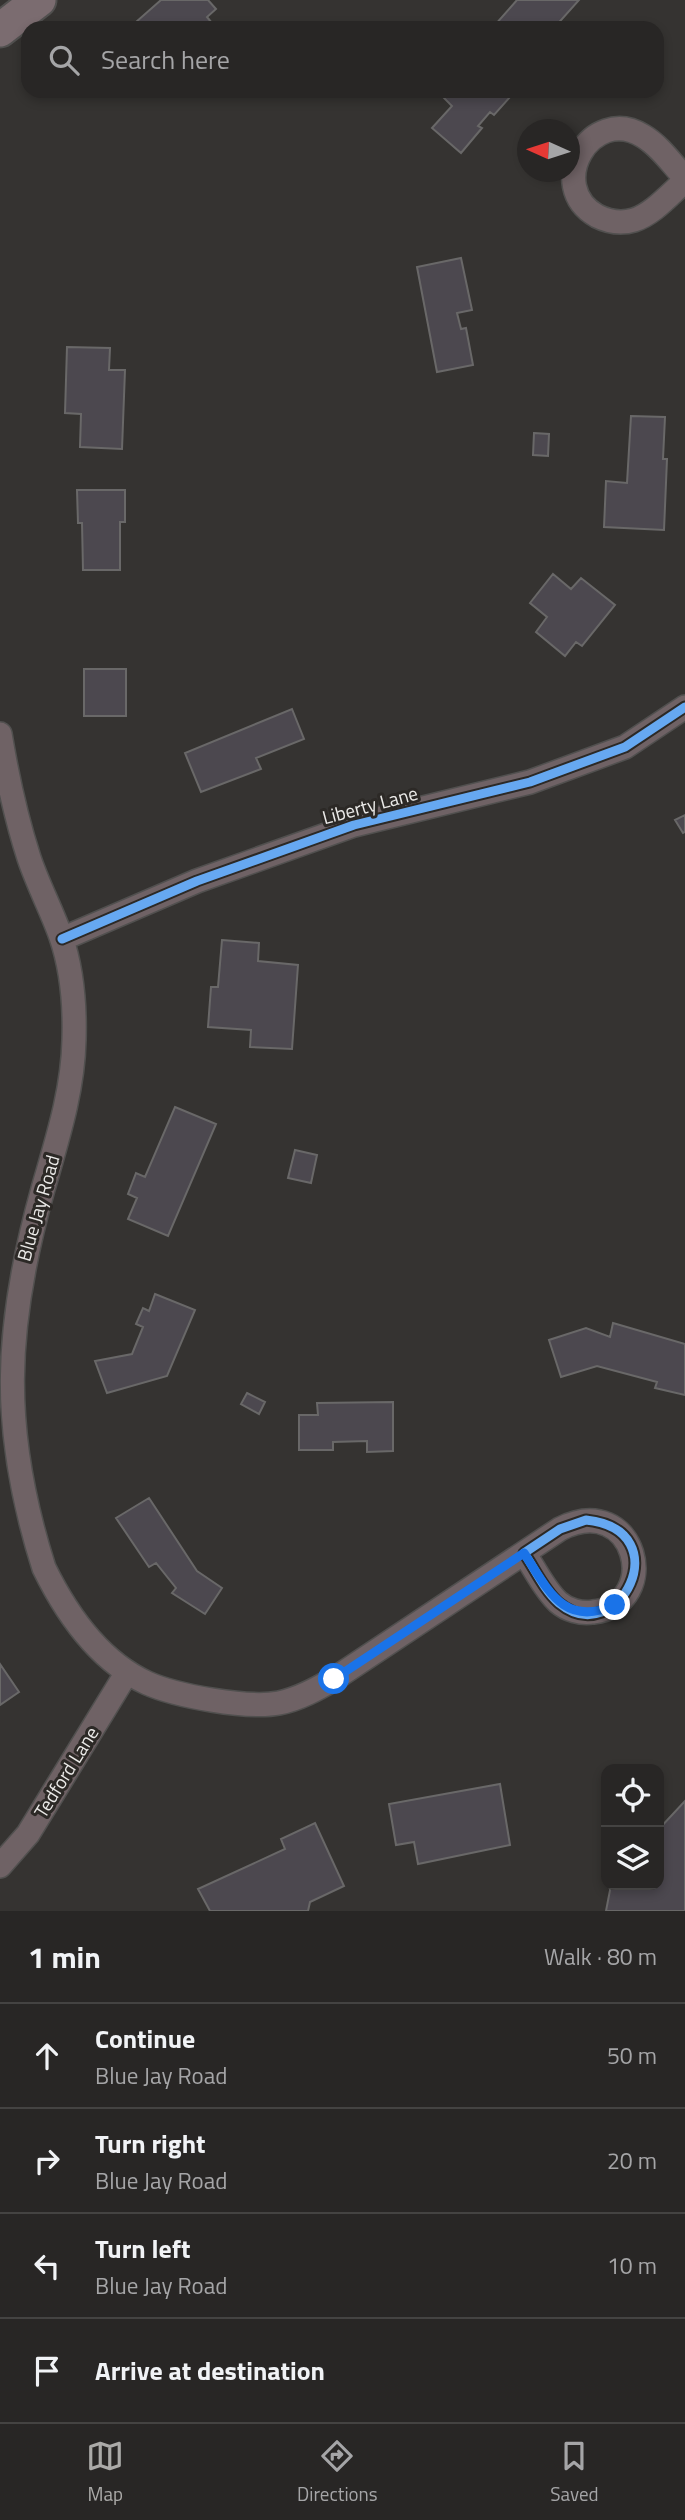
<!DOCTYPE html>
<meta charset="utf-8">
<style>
:root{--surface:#282625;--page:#343232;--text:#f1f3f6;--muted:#a5a5a7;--line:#444342;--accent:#abaaa8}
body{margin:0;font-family:"Titillium Web",sans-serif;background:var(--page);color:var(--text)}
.controls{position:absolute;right:21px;bottom:21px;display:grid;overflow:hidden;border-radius:14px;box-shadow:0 4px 10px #0003}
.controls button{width:63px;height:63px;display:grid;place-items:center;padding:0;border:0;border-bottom:2px solid var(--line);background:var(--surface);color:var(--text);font:35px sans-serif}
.compass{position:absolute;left:517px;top:119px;width:63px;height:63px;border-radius:50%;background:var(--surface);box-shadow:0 4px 10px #0003;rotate:273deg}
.stop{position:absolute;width:21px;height:21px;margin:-16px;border:5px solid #1a73e8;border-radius:50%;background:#fff}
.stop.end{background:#1a73e8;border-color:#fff;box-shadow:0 2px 7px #0008}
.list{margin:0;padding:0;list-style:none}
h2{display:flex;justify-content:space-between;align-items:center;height:91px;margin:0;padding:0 28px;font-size:30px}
h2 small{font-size:23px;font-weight:400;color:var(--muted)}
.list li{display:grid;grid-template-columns:46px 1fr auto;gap:21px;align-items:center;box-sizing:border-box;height:105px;padding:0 28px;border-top:2px solid var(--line)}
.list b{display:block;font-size:26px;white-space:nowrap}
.list p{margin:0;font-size:23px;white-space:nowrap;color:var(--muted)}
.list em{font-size:23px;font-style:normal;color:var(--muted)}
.icon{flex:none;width:38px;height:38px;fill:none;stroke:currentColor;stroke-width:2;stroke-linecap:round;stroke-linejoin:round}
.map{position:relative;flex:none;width:685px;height:1911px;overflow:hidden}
.search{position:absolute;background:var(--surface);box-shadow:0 4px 10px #0003;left:21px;right:21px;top:21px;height:77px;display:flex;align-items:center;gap:18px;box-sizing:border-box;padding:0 24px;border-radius:21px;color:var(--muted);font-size:26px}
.sheet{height:511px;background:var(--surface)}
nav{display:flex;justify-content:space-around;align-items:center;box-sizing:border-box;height:98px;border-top:2px solid var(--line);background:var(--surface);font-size:19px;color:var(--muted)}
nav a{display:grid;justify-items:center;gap:4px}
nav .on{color:var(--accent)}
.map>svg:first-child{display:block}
</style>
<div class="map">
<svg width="685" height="1911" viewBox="0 0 685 1911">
<rect width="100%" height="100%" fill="#353331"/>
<path fill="#4c484f" stroke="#696868" stroke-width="2" d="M161,0H208L216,9L207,17L216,28H142L136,22Z
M517,0H579L554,28H497L494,26Z
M450,91H508L507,93L511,96L494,115L490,112L478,126L482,128L461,153L432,128L452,106L444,98Z
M461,258L472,310L457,313L461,329L466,328L473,365L437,372L417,267Z
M67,347L110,348L109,370H125L122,449L80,447L81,414L65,413Z
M631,416L665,417L663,459H667L664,530L604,527L606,481L627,483Z
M534,433L549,434L548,456L533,455Z
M77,490H125V522H120V570H83L82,523H78Z
M553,574L571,589L581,578L615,605L582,646L576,642L565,656L536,632L547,617L530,603Z
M84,669H126V716H84Z
M292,709L304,739L256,758L261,769L201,792L185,753Z
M685,815V832L683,833L675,820Z
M222,940L259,943L258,961L298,965L292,1049L250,1047L251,1030L208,1027L211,987H218Z
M175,1107L216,1124L168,1236L128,1219L137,1198L128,1194L136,1173L145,1177Z
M295,1150L317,1155L311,1183L288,1178Z
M155,1294L195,1310L167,1376L107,1393L95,1361L132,1354L143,1327L136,1324L143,1308L149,1311Z
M613,1323L685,1344V1395L655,1388L657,1382L597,1366L561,1377L549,1340L586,1328L610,1337Z
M247,1393L265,1402L259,1414L241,1404Z
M393,1402V1451L367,1452V1441L333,1442V1450H299V1415H318L317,1403Z
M149,1498L197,1571L222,1588L205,1614L172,1593L176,1588L156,1563L149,1567L116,1518Z
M0,1664L19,1692L0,1705Z
M500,1784L510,1845L418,1864L414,1842L396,1845L389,1804Z
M685,1801V1911H606L611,1885H659V1829Z
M315,1823L344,1886L310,1902L308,1911H210L198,1889L285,1849L281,1839Z"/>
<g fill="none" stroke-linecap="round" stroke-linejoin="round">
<g stroke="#51504f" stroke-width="26">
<path id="street" d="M685,178C672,164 660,146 643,136C591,104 544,186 597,216C609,222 621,224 634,220C653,214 670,194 685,181
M0,734C7,776 16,818 29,858C38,885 52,911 61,937C72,969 75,1007 74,1040C73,1091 57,1140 43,1189C4,1328 0,1430 44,1568C67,1615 99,1661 147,1683C176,1696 248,1709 279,1703C299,1699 317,1689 334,1679L560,1529C636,1490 664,1604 593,1612C581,1614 567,1610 558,1602C544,1589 535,1569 524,1553
M62,939L197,881L354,825L530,782L625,747L685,707
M0,1866L28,1834L126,1674"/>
</g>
<g stroke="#51504f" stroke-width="37">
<path id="secondary" d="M0,30L39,0"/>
</g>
<use href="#street" stroke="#6f6265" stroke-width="23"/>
<use href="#secondary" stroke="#7b6c70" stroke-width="33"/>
<g stroke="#2c2926" stroke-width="13">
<path id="cycleway" d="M62,939L197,881L354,825L530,782L625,747L685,707
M586,1520C681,1530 618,1652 559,1603C544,1590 535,1569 524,1553L560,1529Z"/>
</g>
<use href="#cycleway" stroke="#66a8f1" stroke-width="9"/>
</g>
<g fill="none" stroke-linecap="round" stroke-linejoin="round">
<path stroke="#1a73e8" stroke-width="9" d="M334,1679L524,1553C548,1590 564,1628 615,1605"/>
</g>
<g text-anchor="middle" stroke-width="6" stroke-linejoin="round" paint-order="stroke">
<g font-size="19" fill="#ebeae8" stroke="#2c2926">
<text transform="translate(370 805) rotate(-15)" y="7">Liberty Lane</text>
<text transform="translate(38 1208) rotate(-74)" y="7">Blue Jay Road</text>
<text transform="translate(66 1772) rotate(-58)" y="7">Tedford Lane</text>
</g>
</g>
</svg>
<div class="controls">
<button><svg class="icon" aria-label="locate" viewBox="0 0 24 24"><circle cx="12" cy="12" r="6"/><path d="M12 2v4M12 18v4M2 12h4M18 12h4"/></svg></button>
<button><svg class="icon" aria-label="layers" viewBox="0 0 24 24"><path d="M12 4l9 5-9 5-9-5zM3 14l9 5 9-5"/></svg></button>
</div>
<svg class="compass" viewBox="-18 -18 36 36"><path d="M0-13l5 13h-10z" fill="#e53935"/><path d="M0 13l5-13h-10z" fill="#a5a5a7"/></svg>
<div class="stop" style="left:334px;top:1679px"></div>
<div class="stop end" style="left:615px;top:1605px"></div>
<div class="search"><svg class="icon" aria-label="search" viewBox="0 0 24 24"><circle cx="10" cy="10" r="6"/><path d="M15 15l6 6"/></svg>Search here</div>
</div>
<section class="sheet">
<h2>1 min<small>Walk · 80 m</small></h2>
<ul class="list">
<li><svg class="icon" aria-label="ahead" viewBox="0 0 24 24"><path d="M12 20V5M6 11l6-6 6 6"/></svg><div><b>Continue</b><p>Blue Jay Road</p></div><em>50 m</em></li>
<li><svg class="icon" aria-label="right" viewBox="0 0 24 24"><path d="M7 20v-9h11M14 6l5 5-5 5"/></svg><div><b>Turn right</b><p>Blue Jay Road</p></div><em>20 m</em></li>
<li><svg class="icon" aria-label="left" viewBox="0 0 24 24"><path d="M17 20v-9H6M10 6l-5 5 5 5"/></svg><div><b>Turn left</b><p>Blue Jay Road</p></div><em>10 m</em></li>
<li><svg class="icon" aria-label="arrive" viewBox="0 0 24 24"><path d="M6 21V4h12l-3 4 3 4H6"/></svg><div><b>Arrive at destination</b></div></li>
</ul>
</section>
<nav>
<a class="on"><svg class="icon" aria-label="map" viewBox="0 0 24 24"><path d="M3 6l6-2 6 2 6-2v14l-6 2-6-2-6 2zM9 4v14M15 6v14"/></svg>Map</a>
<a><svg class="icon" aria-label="directions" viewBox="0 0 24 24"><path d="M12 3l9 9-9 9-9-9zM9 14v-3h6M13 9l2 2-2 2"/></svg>Directions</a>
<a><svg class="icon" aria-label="saved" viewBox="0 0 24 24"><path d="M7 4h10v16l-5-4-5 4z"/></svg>Saved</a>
</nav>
